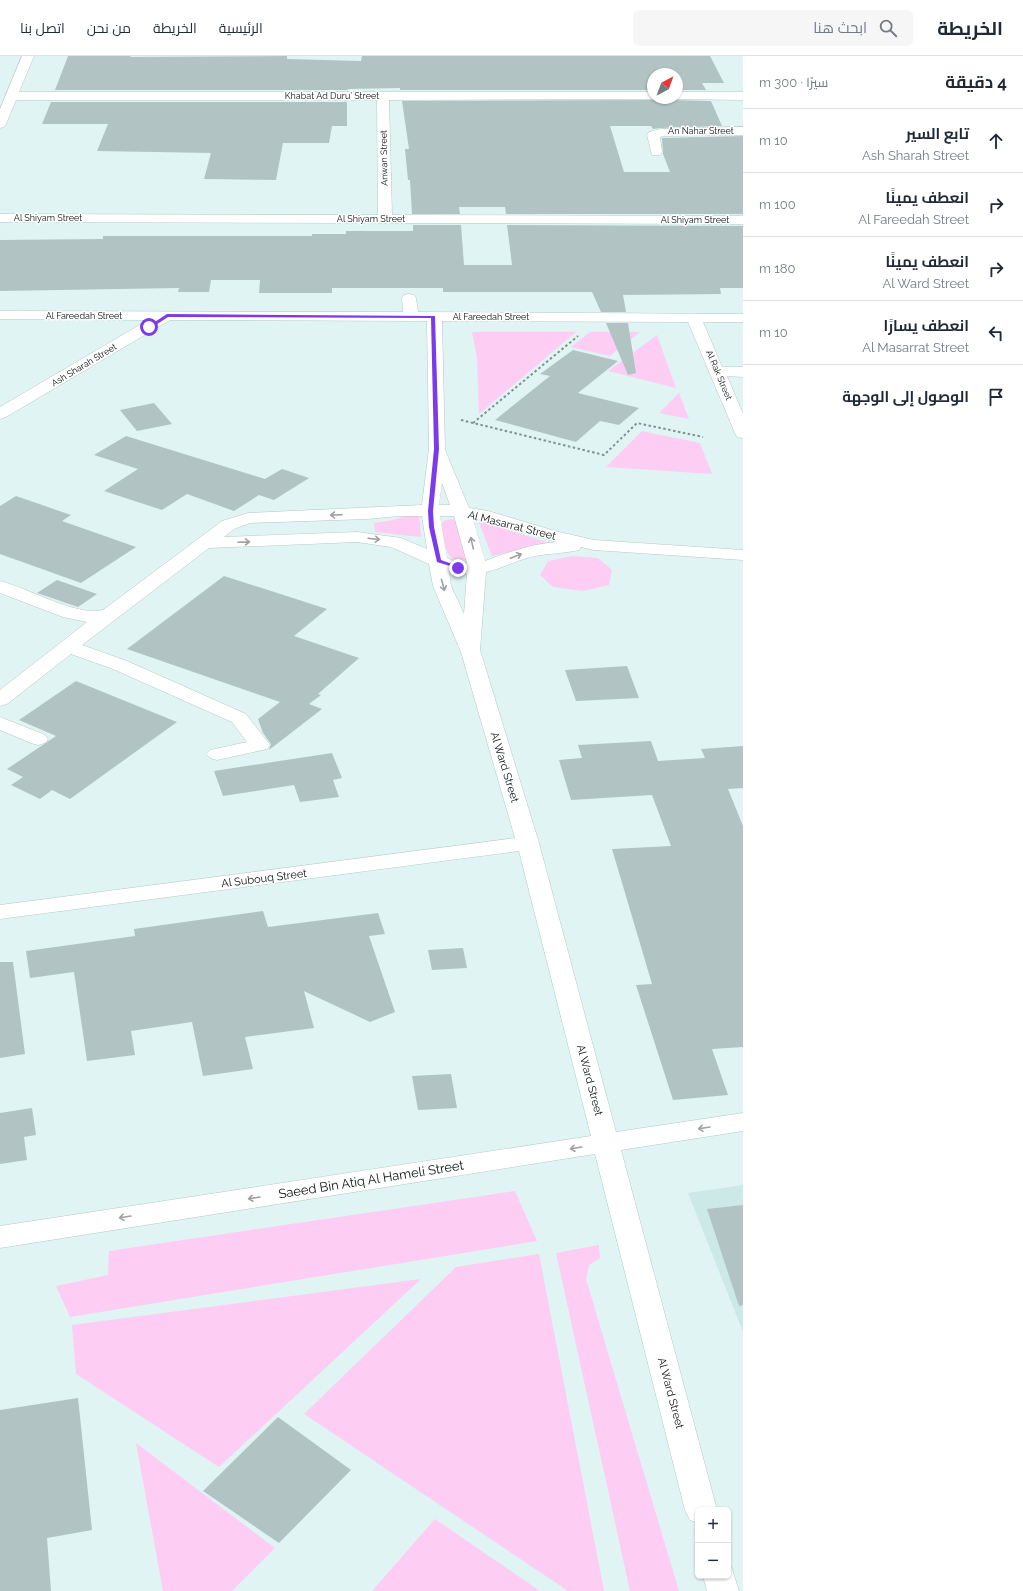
<!DOCTYPE html>
<html lang="ar">
<meta charset="utf-8">
<style>
:root{--surface:#fff;--page:#f6f6f7;--text:#1f2937;--muted:#747a83;--line:#e0e1e3}
body{margin:0;font-family:Raleway,Cairo,sans-serif;background:var(--page);color:var(--text);direction:rtl}
.controls{position:absolute;right:12px;bottom:12px;display:grid;overflow:hidden;border-radius:6px;box-shadow:0 1px 3px #0004}
.controls button{width:36px;height:36px;display:grid;place-items:center;padding:0;border:0;border-bottom:1px solid var(--line);background:var(--surface);color:var(--text);font:20px sans-serif}
.compass{position:absolute;left:647px;top:12px;width:36px;height:36px;border-radius:50%;background:var(--surface);box-shadow:0 1px 3px #0004;rotate:41deg}
.stop{position:absolute;width:12px;height:12px;margin:-9px;border:3px solid #7c3aed;border-radius:50%;background:#fff}
.stop.end{background:#7c3aed;border-color:#fff;box-shadow:0 1px 4px #0008}
.list{margin:0;padding:0;list-style:none}
h2{display:flex;justify-content:space-between;align-items:center;height:52px;margin:0;padding:0 16px;font-size:17px}
h2 small{font-size:13px;font-weight:400;color:var(--muted)}
.list li{display:grid;grid-template-columns:26px 1fr auto;gap:12px;align-items:center;box-sizing:border-box;height:64px;padding:0 16px;border-top:1px solid var(--line)}
.list b{display:block;font-size:15px;white-space:nowrap}
.list p{margin:0;font-size:13px;white-space:nowrap;color:var(--muted)}
.list em{font-size:13px;font-style:normal;color:var(--muted)}
.icon{flex:none;width:22px;height:22px;fill:none;stroke:currentColor;stroke-width:2;stroke-linecap:round;stroke-linejoin:round}
.map{position:relative;flex:none;width:743px;height:1535px;overflow:hidden;direction:ltr}
header{display:flex;align-items:center;gap:24px;box-sizing:border-box;height:56px;padding:0 20px;background:var(--surface);border-bottom:1px solid var(--line)}
header strong{font-size:19px}
nav{display:flex;gap:22px;margin-inline-start:auto;font-size:14px}
.search{width:280px;height:36px;background:var(--page);display:flex;align-items:center;gap:10px;box-sizing:border-box;padding:0 14px;border-radius:6px;color:var(--muted);font-size:15px}
main{display:flex}
aside{flex:1;background:var(--surface)}
.map>svg:first-child{display:block}
</style>
<header>
<strong>الخريطة</strong>
<div class="search"><svg class="icon" aria-label="search" viewBox="0 0 24 24"><circle cx="10" cy="10" r="6"/><path d="M15 15l6 6"/></svg>ابحث هنا</div>
<nav><a>الرئيسية</a><a>الخريطة</a><a>من نحن</a><a>اتصل بنا</a></nav>
</header>
<main>
<aside>
<h2>4 دقيقة<small>سيرًا · 300 m</small></h2>
<ul class="list">
<li><svg class="icon" aria-label="ahead" viewBox="0 0 24 24"><path d="M12 20V5M6 11l6-6 6 6"/></svg><div><b>تابع السير</b><p>Ash Sharah Street</p></div><em>10 m</em></li>
<li><svg class="icon" aria-label="right" viewBox="0 0 24 24"><path d="M7 20v-9h11M14 6l5 5-5 5"/></svg><div><b>انعطف يمينًا</b><p>Al Fareedah Street</p></div><em>100 m</em></li>
<li><svg class="icon" aria-label="right" viewBox="0 0 24 24"><path d="M7 20v-9h11M14 6l5 5-5 5"/></svg><div><b>انعطف يمينًا</b><p>Al Ward Street</p></div><em>180 m</em></li>
<li><svg class="icon" aria-label="left" viewBox="0 0 24 24"><path d="M17 20v-9H6M10 6l-5 5 5 5"/></svg><div><b>انعطف يسارًا</b><p>Al Masarrat Street</p></div><em>10 m</em></li>
<li><svg class="icon" aria-label="arrive" viewBox="0 0 24 24"><path d="M6 21V4h12l-3 4 3 4H6"/></svg><div><b>الوصول إلى الوجهة</b></div></li>
</ul>
</aside>
<div class="map">
<svg width="743" height="1535" viewBox="0 0 743 1535">
<rect width="100%" height="100%" fill="#e0f4f3"/>
<path fill="#cce9e8" d="M743,1129V1276L688,1137Z"/>
<path fill="#fecdf3" d="M472,276H576L479,358L477,302Z
M590,276H640L610,300L571,291Z
M657,279L676,332L608,315Z
M679,337L689,363L659,357Z
M642,375L700,387L712,418L606,411Z
M419,456L421,481L375,476L374,467L393,464Z
M451,463L457,464L466,504C446,510 442,483 441,469L444,465Z
M478,464L549,487L492,500Z
M572,500L598,502L612,514L609,529L583,535L553,531L540,519L548,505Z
M515,1135L537,1185L70,1261L56,1230L108,1219L109,1195Z
M599,1189L600,1202L589,1209L586,1223L679,1535H630L556,1197Z
M539,1198L604,1535H568L304,1358L456,1211Z
M421,1223L219,1411L76,1318L72,1269Z
M136,1387L275,1492L232,1535H163Z
M435,1463L540,1535H372Z"/>
<path fill="#b1c4c3" d="M68,0H131L130,1L287,0V3L361,5L362,0H710L724,27H702L706,34H677V18H653V34H400V32L348,33V34H55Z
M658,42H672L673,44L711,45L722,70L660,72L653,73L651,70H610L624,116H670L663,98L662,82L743,80V158H506L505,151H459L460,158H412L410,124H408L405,93H409L402,45L657,44Z
M51,46H347V70H332L329,87H283L276,124L204,123L211,97L97,95L108,68H42Z
M413,169H461L464,209H512L507,169L743,170V232H720L721,238L623,239L626,256H601L592,236H443V232H332V237H259L260,224H211L209,236H178L179,232L0,235V184L103,183V180H312V178H346V175H413Z
M606,267H628L636,317L628,319Z
M573,294L618,305L578,337L639,352L619,369L600,365L576,386L495,364L550,320L540,318Z
M154,347L172,368L137,375L120,354Z
M126,380L265,423L282,413L309,422L274,444L259,439L234,455L187,438L162,454L104,435L138,413L94,399Z
M16,440L71,459L62,465L136,491L81,527L0,498V450Z
M224,520L327,553L294,580L359,602L318,638L321,639L309,648L322,653L269,694L271,688L263,677L258,663L280,646L127,593Z
M57,524L97,538L78,551L37,537Z
M627,610L639,642L576,645L565,614Z
M76,625L177,666L70,743L52,734L40,743L11,729L23,721L7,713L56,680L19,664Z
M651,685L658,705L705,702L701,693L743,690V732L728,733L743,770V991L712,993L728,1039L673,1044L636,929L652,928L612,793L671,790L652,739L571,744L559,704L582,702L578,689Z
M332,697L342,722L333,724L339,741L300,746L294,729L223,740L214,715Z
M263,855L268,871L378,857L385,878L369,880L395,956L370,966L304,935L314,972L245,981L253,1013L203,1020L192,966L131,975L135,999L87,1005L74,916L30,922L26,895L135,880L134,873Z
M463,892L467,912L432,914L428,894Z
M0,906H13L25,998L0,1002Z
M451,1018L457,1052L418,1054L412,1020Z
M32,1052L36,1079L24,1081L27,1104L0,1108V1057Z
M743,1149V1249L739,1250L707,1153Z
M78,1342L92,1474L47,1482L51,1535H0V1354Z
M278,1361L351,1414L279,1487L203,1435Z"/>
<g fill="none" stroke-linecap="round" stroke-linejoin="round">
<g stroke="#b5c8c7" stroke-width="1">
<path id="minor" d="M22,0H34L19,36H653V42L657,43L389,44L392,159L743,160V168L0,166V158L378,159L377,44H16L6,68L4,71L0,72V53Z
M677,36H743V44L673,43L677,42Z
M743,71V79L664,80L660,81L662,96L660,99H652L647,79L649,76L660,73Z
M409,238L414,239L416,242L418,256L743,258V266H703L722,311H743V321L727,320L743,358V382L737,381L735,377L688,266L442,265L445,394L469,452L488,455L555,475L594,484L743,494V504L594,494L581,491L579,494C562,498 544,497 527,502C513,506 500,513 486,516L480,594L539,787L616,1076L743,1057V1075L621,1094L717,1454H698V1467L690,1464L685,1454L595,1098L0,1192V1170L591,1080L519,795L0,863V849L515,782L461,596L433,530L429,508L391,491L357,486L209,492L82,589L127,605L246,658L270,689L267,693L217,704L210,702L206,698L210,694L247,686L232,666L113,613L71,598L7,648L0,650V634L87,566L63,561L0,537V525C28,532 77,561 103,554L222,465L248,457L422,449L429,393L427,265L170,264L6,361L0,363V351L148,264L0,263V255L403,256L402,242L404,239ZM442,427L450,449H439ZM399,460H422L427,493L401,482L357,476L224,481L234,473L250,467L367,463ZM440,460H454L467,507L454,505L447,502ZM473,463L480,464L557,486C532,488 508,496 485,505ZM449,515L467,518L464,558L451,530Z
M0,661L45,679L48,683L45,687L38,689L31,687L0,674Z
M728,1509L731,1510L739,1535H707L703,1520H728Z"/>
</g>
<path stroke="#82908f" stroke-width="2" stroke-dasharray="2.5 2.5" stroke-linecap="butt" d="M461,364L604,399L637,367L703,381
M473,367L578,280"/>
<use href="#minor" fill="#fff" fill-rule="evenodd"/>
</g>
<defs><path id="oneway-shaft" d="M-6 0H5M1.5-3L5.5 0L1.5 3" fill="none" stroke-width="1.6" stroke-linecap="round" stroke-linejoin="round"/></defs>
<g stroke="#9ea1a1">
<use href="#oneway-shaft" transform="translate(336 459) rotate(178)"/>
<use href="#oneway-shaft" transform="translate(374 483) rotate(7)"/>
<use href="#oneway-shaft" transform="translate(244 486) rotate(-2)"/>
<use href="#oneway-shaft" transform="translate(472 487) rotate(-103)"/>
<use href="#oneway-shaft" transform="translate(516 500) rotate(-21)"/>
<use href="#oneway-shaft" transform="translate(443 529) rotate(75)"/>
<use href="#oneway-shaft" transform="translate(704 1072) rotate(171)"/>
<use href="#oneway-shaft" transform="translate(576 1092) rotate(171)"/>
<use href="#oneway-shaft" transform="translate(254 1142) rotate(171)"/>
<use href="#oneway-shaft" transform="translate(125 1161) rotate(171)"/>
</g>
<path fill="#7c3aed" d="M167,258L435,260L439,393L433,455L434,471L441,504L460,511V513L437,506L429,471L428,455L434,393L431,262L168,261L151,272L147,271Z"/>
<g text-anchor="middle" stroke-width="3" stroke-linejoin="round" paint-order="stroke">
<g font-size="9" fill="#0d1413" stroke="#fff">
<text x="332" y="43">Khabat Ad Duru' Street</text>
<text x="701" y="78">An Nahar Street</text>
<text transform="translate(384 102) rotate(-91)" y="3">Anwan Street</text>
<text x="48" y="165">Al Shiyam Street</text>
<text x="371" y="166">Al Shiyam Street</text>
<text x="695" y="167">Al Shiyam Street</text>
<text x="84" y="263">Al Fareedah Street</text>
<text x="491" y="264">Al Fareedah Street</text>
<text transform="translate(84 309) rotate(-31)" y="3">Ash Sharah Street</text>
<text transform="translate(719 319) rotate(67)" y="3">Al Rak Street</text>
</g>
<g font-size="11" fill="#0d1413" stroke="#fff">
<text transform="translate(512 469) rotate(14)" y="4">Al Masarrat Street</text>
<text transform="translate(505 711) rotate(73)" y="4">Al Ward Street</text>
<text transform="translate(264 822) rotate(-7)" y="4">Al Subouq Street</text>
<text transform="translate(590 1024) rotate(75)" y="4">Al Ward Street</text>
<text transform="translate(671 1337) rotate(75)" y="4">Al Ward Street</text>
</g>
<g font-size="13" fill="#0d1413" stroke="#fff">
<text transform="translate(371 1123) rotate(-9)" y="5">Saeed Bin Atiq Al Hameli Street</text>
</g>
</g>
</svg>
<div class="controls">
<button>+</button>
<button>−</button>
</div>
<svg class="compass" viewBox="-18 -18 36 36"><path d="M0-13l5 13h-10z" fill="#e53935"/><path d="M0 13l5-13h-10z" fill="#747a83"/></svg>
<div class="stop" style="left:149px;top:271px"></div>
<div class="stop end" style="left:458px;top:512px"></div>
</div>
</main>
